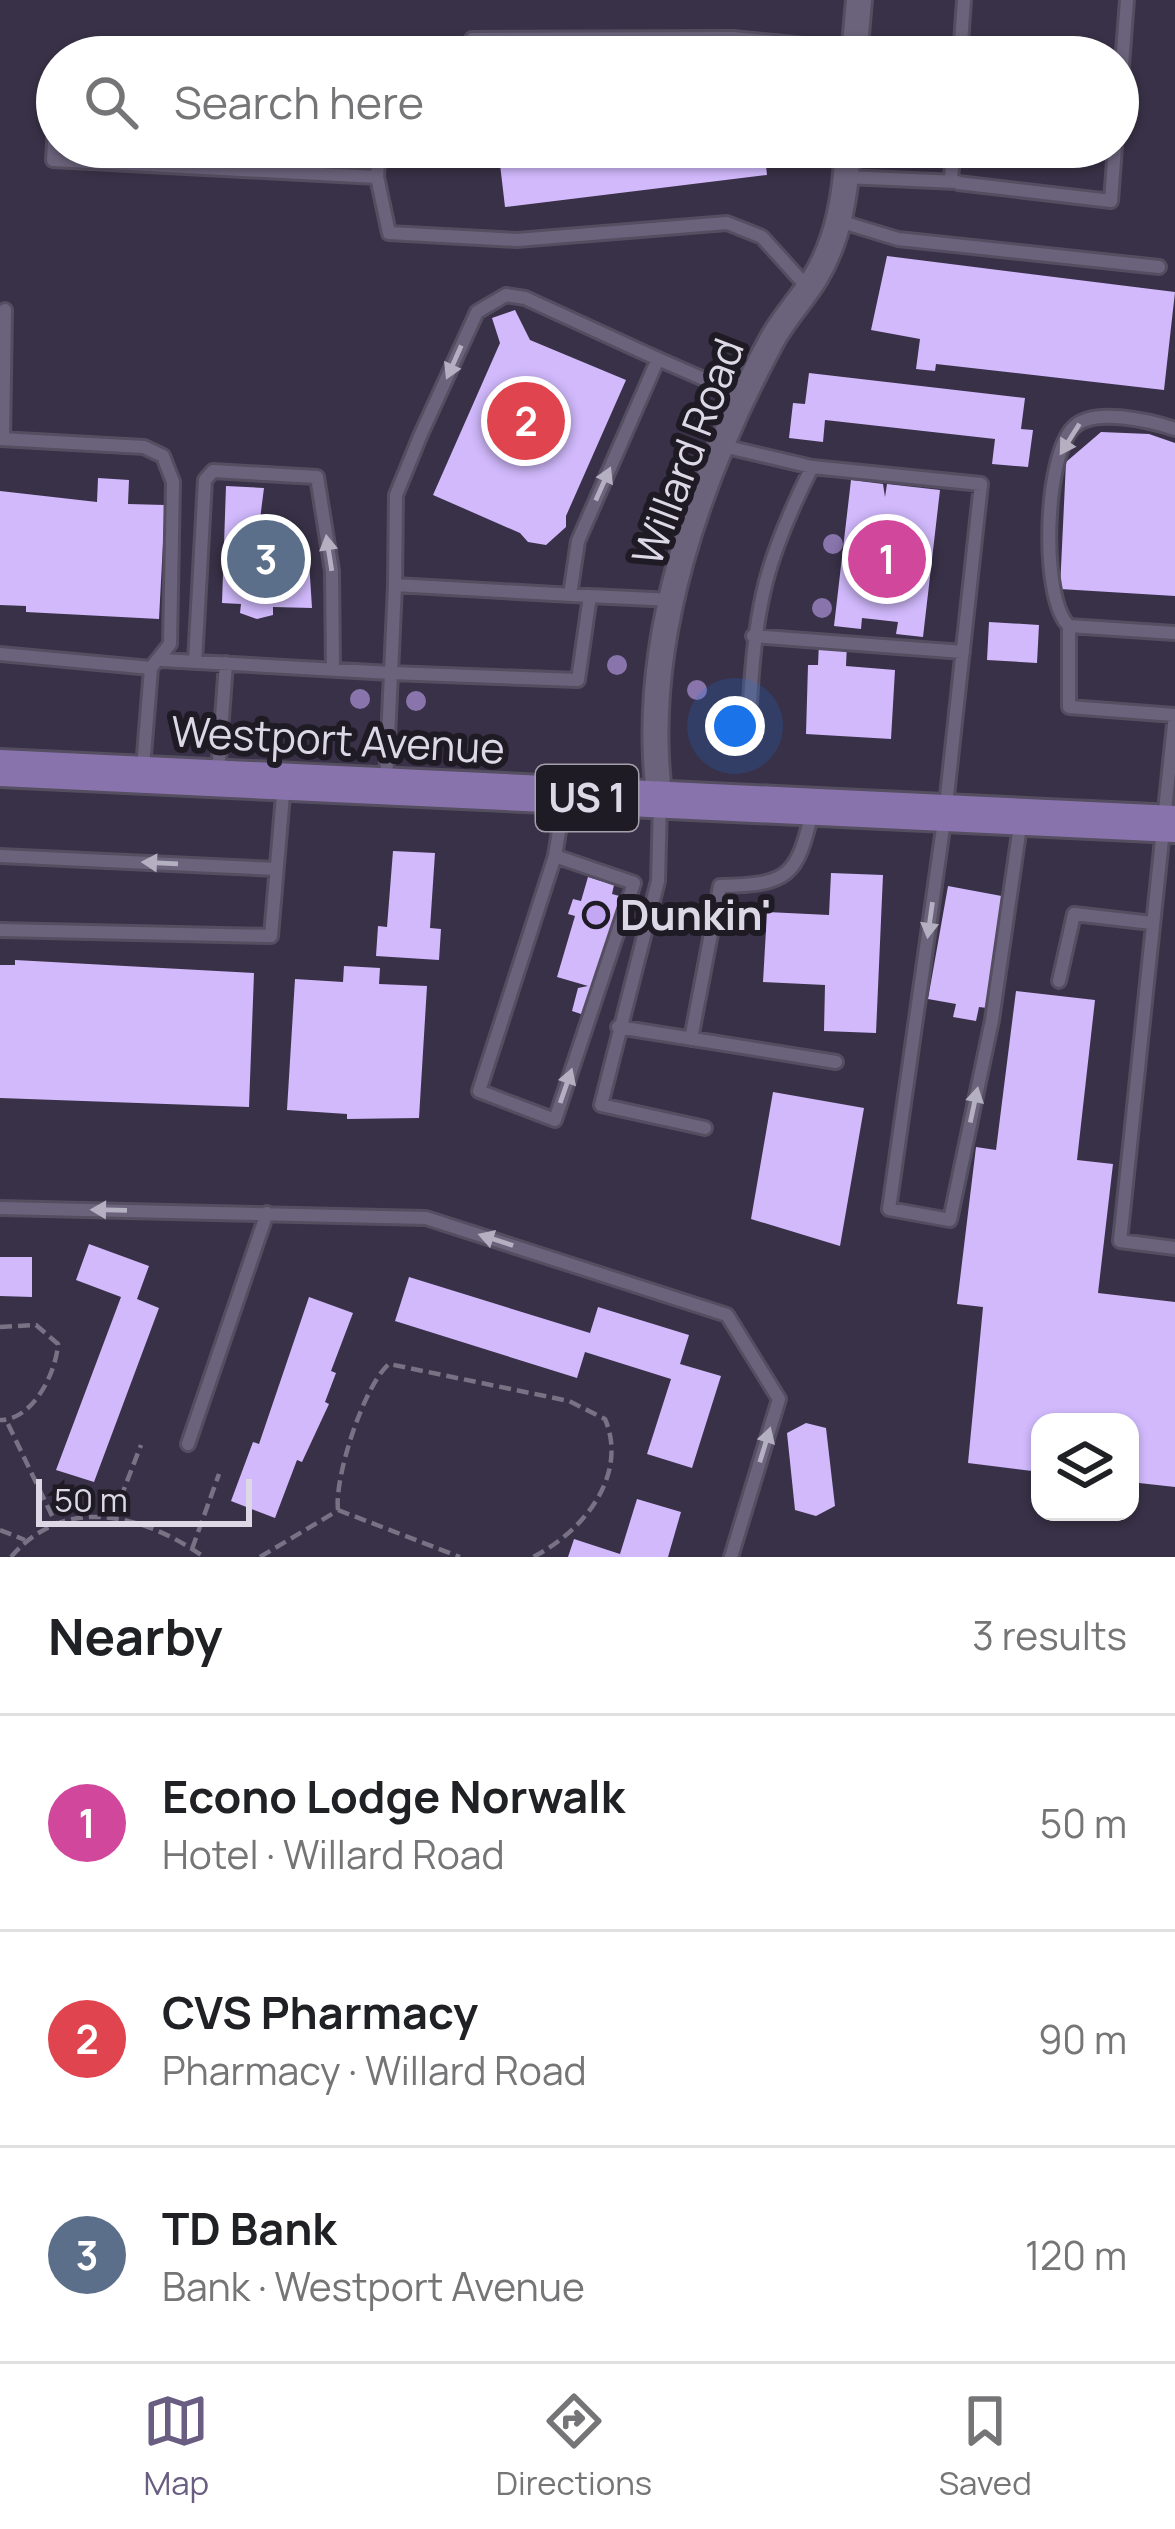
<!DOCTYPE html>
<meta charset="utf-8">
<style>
:root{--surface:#fff;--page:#f2f2f2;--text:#202124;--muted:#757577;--line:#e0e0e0;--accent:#695d81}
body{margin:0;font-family:Manrope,sans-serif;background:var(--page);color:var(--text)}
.controls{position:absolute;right:36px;bottom:36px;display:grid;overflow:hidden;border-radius:24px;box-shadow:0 3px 9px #0004}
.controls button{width:108px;height:108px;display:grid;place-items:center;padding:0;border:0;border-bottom:3px solid var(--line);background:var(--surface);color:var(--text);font:60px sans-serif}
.scale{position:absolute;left:36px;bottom:30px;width:216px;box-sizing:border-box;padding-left:12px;border:6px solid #dcd8e6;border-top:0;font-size:33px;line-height:42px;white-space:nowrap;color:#dcd8e6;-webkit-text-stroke:9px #1f1b25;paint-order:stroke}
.you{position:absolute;left:735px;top:726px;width:42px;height:42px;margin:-30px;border:9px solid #fff;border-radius:50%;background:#1a73e8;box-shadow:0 0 0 18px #1a73e833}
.badge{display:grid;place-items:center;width:78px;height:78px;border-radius:50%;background:var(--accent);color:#fff;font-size:39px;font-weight:700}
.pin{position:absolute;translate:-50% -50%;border:6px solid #fff;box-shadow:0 3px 12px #0006}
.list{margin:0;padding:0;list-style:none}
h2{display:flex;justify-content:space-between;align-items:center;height:156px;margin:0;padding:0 48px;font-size:51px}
h2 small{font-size:39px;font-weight:400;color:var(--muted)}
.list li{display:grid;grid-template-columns:78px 1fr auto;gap:36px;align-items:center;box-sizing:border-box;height:216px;padding:0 48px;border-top:3px solid var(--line)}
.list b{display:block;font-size:45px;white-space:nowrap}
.list p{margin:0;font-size:39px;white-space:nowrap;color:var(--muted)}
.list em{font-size:39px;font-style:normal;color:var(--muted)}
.icon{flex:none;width:66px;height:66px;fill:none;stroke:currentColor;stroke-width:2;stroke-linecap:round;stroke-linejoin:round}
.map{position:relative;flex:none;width:1175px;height:1557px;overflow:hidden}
.search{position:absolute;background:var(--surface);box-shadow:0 3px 9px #0004;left:36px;right:36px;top:36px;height:132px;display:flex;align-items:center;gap:30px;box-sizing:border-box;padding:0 42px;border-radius:66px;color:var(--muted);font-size:45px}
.sheet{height:804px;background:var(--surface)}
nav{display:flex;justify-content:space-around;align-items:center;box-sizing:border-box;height:168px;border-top:3px solid var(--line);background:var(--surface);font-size:33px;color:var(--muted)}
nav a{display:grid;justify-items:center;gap:6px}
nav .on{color:var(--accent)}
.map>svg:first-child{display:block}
</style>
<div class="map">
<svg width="1175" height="1557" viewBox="0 0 1175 1557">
<rect width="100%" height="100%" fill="#393147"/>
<path fill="#d1b9fc" d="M751,45L753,57H673V54Z
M498,147H764L767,175L505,207Z
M887,256L1175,292L1164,390L936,364L935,371L916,369L920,339L871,330Z
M515,310L530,340L626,380L566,516V527L546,545L528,542L520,533L433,495L500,343L492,318Z
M809,373L1025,398L1021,429L1033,430L1028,467L992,464L995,439L825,420L823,442L789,438L793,403L805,404Z
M1101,432L1149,434L1175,443V596L1060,589L1066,462Z
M98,478L129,480L128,504L165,505L159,619L26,612V606L0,605V491L97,502Z
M851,480L883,484L885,497L887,484L940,490L923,637L896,634L898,622L862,618L861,629L834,626Z
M226,486L264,488L257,543L308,545L312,608L273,607V615L257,619L240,613L241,604L222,603Z
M989,622L1039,625L1037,663L987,660Z
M819,642L847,643L846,666L895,670L891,739L806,734L808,665H818Z
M393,851L435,853L430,928L441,929L439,960L376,956L378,926L387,927Z
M831,873L883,875L876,1033L824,1031L825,985L763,982L767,912L829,915Z
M588,877L614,885L612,894L623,897L587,1016L572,1011L578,988L588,986L557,977L575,916L568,914L573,899L581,901Z
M948,886L1007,897L987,1008L979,1007L976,1021L953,1017L956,1004L928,999Z
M15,960L254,973L249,1107L0,1098V965H15Z
M344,966L380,968L379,984L427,986L419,1118L347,1119V1114L287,1110L295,979L343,982Z
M1016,991L1095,1000L1077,1160L1113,1164L1098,1293L1175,1302V1487L1130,1482V1422H1040V1472L968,1463L983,1307L957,1304L976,1147L996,1150Z
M773,1092L864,1108L840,1246L751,1219Z
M89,1244L149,1266L137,1299L159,1308L94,1482L56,1470L121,1297L76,1280Z
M0,1257H32V1297L0,1296Z
M409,1277L590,1333L598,1307L689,1335L680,1364L721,1376L692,1468L647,1454L671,1379L585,1352L577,1378L395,1321Z
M309,1297L353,1313L331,1371L336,1373L325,1402L329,1404L302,1462L297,1460L275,1518L231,1501L253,1442L259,1444Z
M806,1423L826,1428L835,1506L816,1516L795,1510L787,1433Z
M637,1499L681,1512L668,1557H568L574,1539L620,1554Z"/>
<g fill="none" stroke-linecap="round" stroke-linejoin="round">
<g stroke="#554e61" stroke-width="18">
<path id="service" d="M471,57L472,39L733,38L854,50
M960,57L964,0
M57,93L53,160L377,177
M1118,117L1127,0
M379,147L377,177L389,233L517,240L727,223L762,237L808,288
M954,147L951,178L958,183L1111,201L1115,147
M846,177L957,182
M839,221L898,239L1159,267
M658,359L745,397
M0,439L144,447L163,456L173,482L170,644L151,668L0,654
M3,439L5,310
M723,446L812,467L981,484L945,814L889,1209L950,1220L992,1020L1021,819
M395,585L396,495L421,434L477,312L506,295L525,298L658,359L578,541L570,595
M1069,626C1040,599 1044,455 1074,427C1094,407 1151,421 1175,429
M753,636L963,652
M162,660L391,673L395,585L590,596
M195,662L205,480L213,471L317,477L332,571L333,670
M750,704C755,603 767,557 812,467
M1174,715L1069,707V626L1175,633
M1175,715L1120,1241L1175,1248
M143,768L151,668
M218,772L226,663
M386,781L391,673L578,680L590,596L673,600
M660,803L658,881L601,1105L705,1128
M0,856L276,869
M555,856L634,883L555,1120L479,1091L555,856L564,800
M0,930L271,936L284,783
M1059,981L1074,914L1152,923
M618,1027L836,1062
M691,1039L720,886C789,885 797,876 812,812
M0,1208L426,1218L727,1315L779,1399L731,1557
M188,1444L267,1213"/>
</g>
<g stroke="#554e61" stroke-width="30">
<path id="minor" d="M854,57L859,0
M660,801C638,644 699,475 773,338C785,317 802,299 815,278C839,239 846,192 848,147"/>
</g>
<g stroke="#554e61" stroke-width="42">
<path id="primary" d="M0,768L1175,824"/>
</g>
<path stroke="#787285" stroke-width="4.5" stroke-dasharray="12 6" stroke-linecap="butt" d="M0,1327L36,1325L58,1344C56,1373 33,1420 0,1420
M8,1424L55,1522
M338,1510C334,1478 364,1385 389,1364L569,1401L605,1419C629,1475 583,1532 533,1557
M338,1510L460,1557
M114,1515L141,1445
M0,1530L25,1540
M192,1549L219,1474
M11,1557C65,1494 143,1514 204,1557
M260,1557L337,1511"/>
<use href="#service" stroke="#6b637b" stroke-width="12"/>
<use href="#minor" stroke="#6b637b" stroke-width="24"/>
<use href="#primary" stroke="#8873ac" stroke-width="36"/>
</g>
<g fill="#8975ac">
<circle cx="833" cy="544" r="10"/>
<circle cx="822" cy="608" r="10"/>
<circle cx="617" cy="665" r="10"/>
<circle cx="697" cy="690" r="10"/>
<circle cx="360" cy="699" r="10"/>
<circle cx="416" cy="701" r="10"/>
</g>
<defs><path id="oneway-solid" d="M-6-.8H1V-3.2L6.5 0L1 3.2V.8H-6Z" transform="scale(3)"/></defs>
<g fill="#b4afc1">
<use href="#oneway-solid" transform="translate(454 362) rotate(114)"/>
<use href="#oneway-solid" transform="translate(1070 439) rotate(122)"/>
<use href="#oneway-solid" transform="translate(603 484) rotate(-66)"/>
<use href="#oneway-solid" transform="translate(329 553) rotate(-99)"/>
<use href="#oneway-solid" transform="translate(160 863) rotate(-177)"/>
<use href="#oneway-solid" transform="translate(930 920) rotate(98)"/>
<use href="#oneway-solid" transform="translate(566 1086) rotate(-71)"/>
<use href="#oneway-solid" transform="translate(974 1105) rotate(-78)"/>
<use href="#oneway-solid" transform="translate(109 1210) rotate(-179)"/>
<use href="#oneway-solid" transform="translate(496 1240) rotate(-162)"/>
<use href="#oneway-solid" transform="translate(765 1445) rotate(-73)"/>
</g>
<circle fill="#c3a7f2" stroke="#1f1b25" stroke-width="4.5" cx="596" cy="915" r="12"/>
<g text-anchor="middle" stroke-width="12" stroke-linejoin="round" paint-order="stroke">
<rect fill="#1f1b25" stroke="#a39fac" stroke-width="3" x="536" y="765" width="102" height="66" rx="9"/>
<g font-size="39" font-weight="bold" fill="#dcd8e6">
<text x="587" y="812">US 1</text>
</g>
<g font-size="42" fill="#dcd8e6" stroke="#1f1b25">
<text transform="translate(688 452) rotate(-69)" y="15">Willard Road</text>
<text transform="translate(338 740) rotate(3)" y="15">Westport Avenue</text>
</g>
<g font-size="42" font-weight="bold" fill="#dcd8e6" stroke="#1f1b25" text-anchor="start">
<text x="620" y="930">Dunkin'</text>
</g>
</g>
</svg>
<div class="controls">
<button><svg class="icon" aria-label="layers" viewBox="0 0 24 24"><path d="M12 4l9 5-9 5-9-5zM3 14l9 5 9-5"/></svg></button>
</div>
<div class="scale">50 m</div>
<div class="you"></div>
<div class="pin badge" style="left:887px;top:559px;background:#d1479c">1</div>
<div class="pin badge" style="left:526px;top:421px;background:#e0444e">2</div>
<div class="pin badge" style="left:266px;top:559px;background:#5c6f8a">3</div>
<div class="search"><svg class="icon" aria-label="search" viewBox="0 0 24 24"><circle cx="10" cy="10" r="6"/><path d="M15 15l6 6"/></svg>Search here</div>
</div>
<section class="sheet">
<h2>Nearby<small>3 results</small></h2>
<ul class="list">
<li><span class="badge" style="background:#d1479c">1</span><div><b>Econo Lodge Norwalk</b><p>Hotel · Willard Road</p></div><em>50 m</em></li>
<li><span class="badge" style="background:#e0444e">2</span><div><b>CVS Pharmacy</b><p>Pharmacy · Willard Road</p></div><em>90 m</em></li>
<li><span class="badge" style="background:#5c6f8a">3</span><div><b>TD Bank</b><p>Bank · Westport Avenue</p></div><em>120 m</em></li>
</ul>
</section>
<nav>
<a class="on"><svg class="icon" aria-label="map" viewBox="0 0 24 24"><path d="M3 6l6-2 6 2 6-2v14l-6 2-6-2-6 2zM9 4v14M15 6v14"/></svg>Map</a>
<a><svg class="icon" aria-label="directions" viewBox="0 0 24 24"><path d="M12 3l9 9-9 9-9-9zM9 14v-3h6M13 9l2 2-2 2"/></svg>Directions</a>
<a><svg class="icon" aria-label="saved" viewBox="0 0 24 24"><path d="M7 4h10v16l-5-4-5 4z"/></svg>Saved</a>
</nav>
